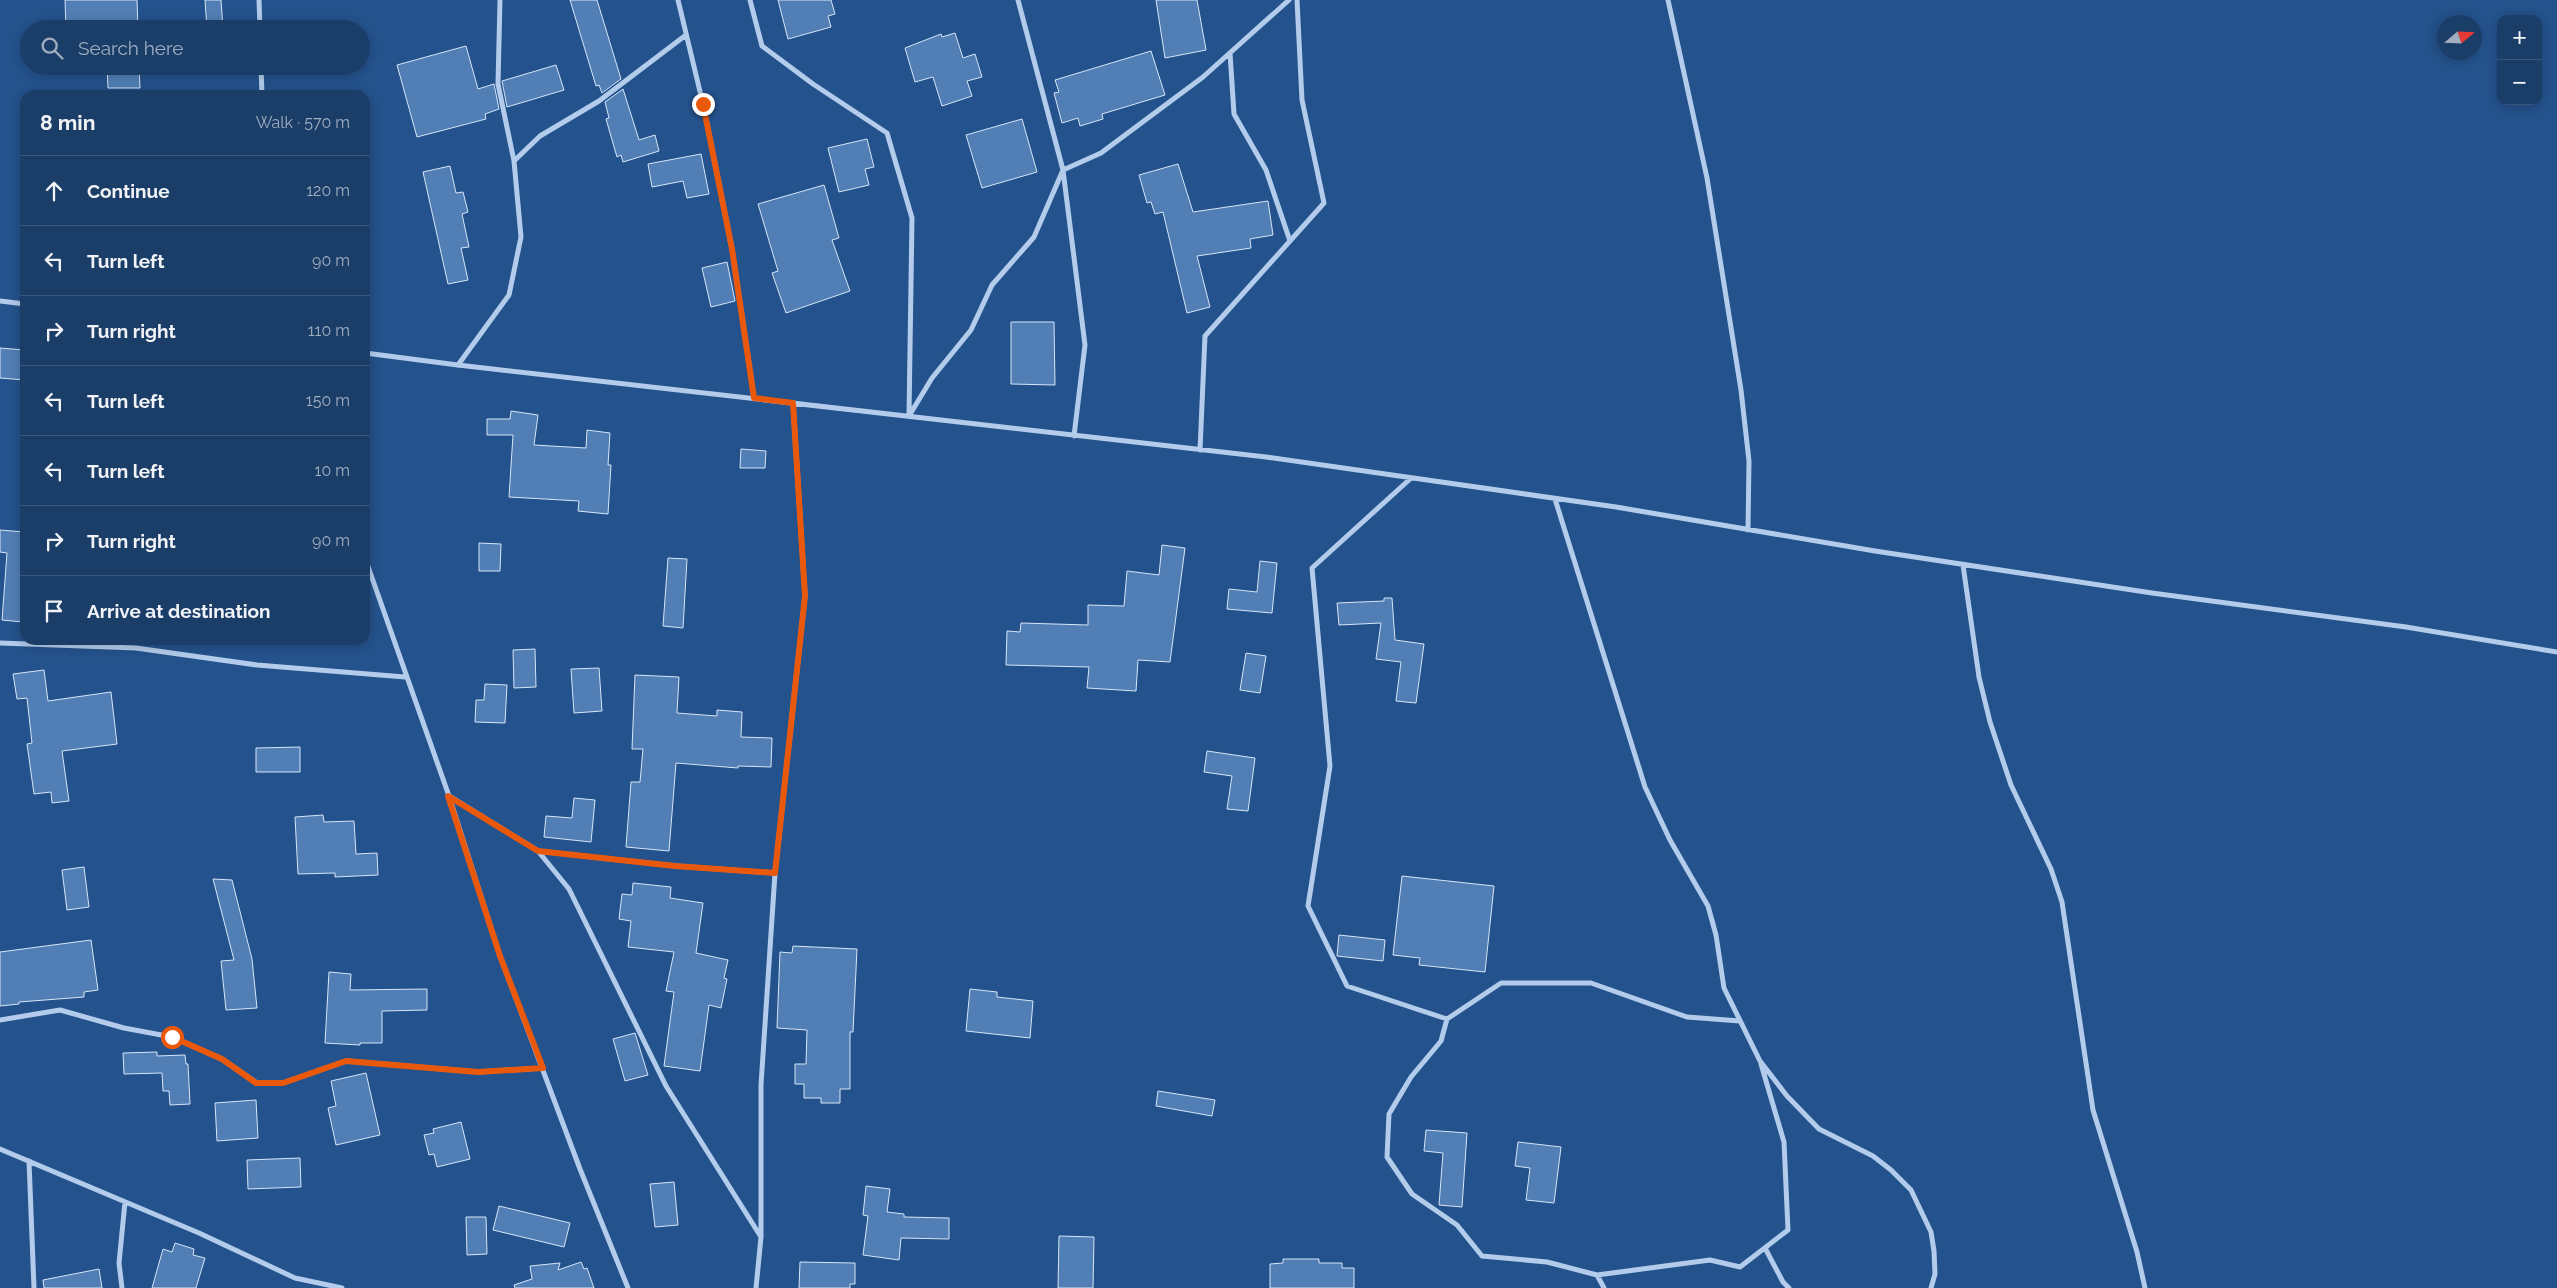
<!DOCTYPE html>
<meta charset="utf-8">
<style>
:root{--surface:#1b3e69;--page:#24456f;--text:#f1f3f6;--muted:#a0aec0;--line:#39577d}
body{margin:0;font-family:Raleway,sans-serif;background:var(--page);color:var(--text)}
.controls{position:absolute;right:15px;top:15px;display:grid;overflow:hidden;border-radius:10px;box-shadow:0 2px 12px #0003}
.controls button{width:45px;height:45px;display:grid;place-items:center;padding:0;border:0;border-bottom:1px solid var(--line);background:var(--surface);color:var(--text);font:25px sans-serif}
.compass{position:absolute;left:2437px;top:15px;width:45px;height:45px;border-radius:50%;background:var(--surface);box-shadow:0 2px 12px #0003;rotate:71deg}
.stop{position:absolute;width:15px;height:15px;margin:-11px;border:4px solid #ea580c;border-radius:50%;background:#fff}
.stop.end{background:#ea580c;border-color:#fff;box-shadow:0 1px 5px #0008}
.list{margin:0;padding:0;list-style:none}
h2{display:flex;justify-content:space-between;align-items:center;height:65px;margin:0;padding:0 20px;font-size:21px}
h2 small{font-size:16px;font-weight:400;color:var(--muted)}
.list li{display:grid;grid-template-columns:32px 1fr auto;gap:15px;align-items:center;box-sizing:border-box;height:70px;padding:0 20px;border-top:1px solid var(--line)}
.list b{display:block;font-size:19px;white-space:nowrap}
.list em{font-size:16px;font-style:normal;color:var(--muted)}
.icon{flex:none;width:28px;height:28px;fill:none;stroke:currentColor;stroke-width:2;stroke-linecap:round;stroke-linejoin:round}
.map{position:relative;flex:none;width:2557px;height:1288px;overflow:hidden}
.search{position:absolute;background:var(--surface);box-shadow:0 2px 12px #0003;left:20px;top:20px;width:350px;height:55px;display:flex;align-items:center;gap:12px;box-sizing:border-box;padding:0 18px;border-radius:28px;color:var(--muted);font-size:19px}
.panel{position:absolute;background:var(--surface);box-shadow:0 2px 12px #0003;left:20px;top:90px;width:350px;height:555px;border-radius:15px}
.map>svg:first-child{display:block}
</style>
<div class="map">
<svg width="2557" height="1288" viewBox="0 0 2557 1288">
<rect width="100%" height="100%" fill="#24528c"/>
<path fill="#517eb5" stroke="#d7e6f8" d="M65,0H137L138,29H66Z
M205,0H221L223,29H207Z
M570,0H597L621,79L602,93L599,85L596,86Z
M778,0H831L835,14L828,16L831,27L788,39Z
M1156,0H1197L1206,50L1165,58Z
M955,33L963,58L975,54L982,77L967,81L972,96L942,106L933,77L915,82L905,48L941,34L942,37Z
M466,46L478,89L494,84L499,109L485,114L486,119L417,137L397,65Z
M1151,51L1165,95L1102,114L1103,119L1080,126L1078,118L1062,123L1054,93L1059,92L1055,80Z
M556,65L564,90L507,107L502,81Z
M107,66H139L140,88H108Z
M623,89L639,140L655,135L659,151L623,162L621,155L617,157L606,119L609,118L605,102Z
M1022,119L1037,172L982,188L966,135Z
M867,139L874,167L865,169L869,185L839,192L828,148Z
M701,154L709,194L687,198L683,181L652,187L648,164Z
M1178,164L1193,212L1268,201L1273,235L1250,239L1251,248L1197,256L1210,307L1187,313L1163,212L1155,214L1151,202L1147,203L1139,175Z
M450,166L456,193L463,192L468,212L462,214L469,247L461,248L468,280L448,284L423,172Z
M824,185L839,238L832,240L850,291L786,313L772,273L778,271L758,204Z
M727,262L735,301L711,307L702,268Z
M1011,322H1054L1055,385L1011,384Z
M0,348L25,350V380L0,378Z
M511,411L538,415L534,445L586,448L587,430L610,433L608,465H611L608,514L578,511L579,501L509,497L513,435H487V419H510Z
M741,449L766,451L765,468H740Z
M0,530L25,532L23,622L2,620L7,553L0,552Z
M479,543L501,544L500,571H479Z
M1162,545L1185,548L1170,662L1138,660L1136,691L1087,688L1089,667L1006,665L1007,631L1020,632L1021,623L1088,625V605L1124,606L1127,571L1159,575Z
M668,558L687,559L683,628L663,626Z
M1260,561L1277,563L1272,613L1227,609L1229,589L1257,592Z
M1384,598H1392L1395,640L1424,644L1416,703L1396,701L1401,662L1376,659L1381,623L1339,625L1337,603L1384,601Z
M535,649L536,687L514,688L513,650Z
M1246,653L1266,656L1260,693L1240,690Z
M599,668L602,711L574,713L571,669Z
M44,670L48,701L111,692L117,744L62,751L69,801L52,803L51,792L34,794L27,744L32,743L27,698L17,699L13,674Z
M635,675L679,677L677,713L717,716V710L742,712L741,737L772,738L771,767L738,766V768L676,763L669,851L626,847L631,782H640L643,749H632Z
M485,684L507,685L505,723L475,722L476,700H484Z
M300,747V772H256V748Z
M1207,751L1255,758L1248,811L1227,809L1232,776L1204,772Z
M574,798L595,800L591,842L544,837L546,816L572,818Z
M323,815L324,822L354,821L356,854L377,853L378,875L335,877V873L298,874L295,817Z
M84,867L89,907L67,910L62,870Z
M1402,876L1494,886L1485,972L1419,965L1420,958L1393,955Z
M213,879L232,880L252,959L257,1008L226,1010L221,961L234,960Z
M633,883L671,887L670,898L703,903L696,953L728,960L724,978L727,979L721,1008L709,1005L700,1071L664,1066L674,992L666,991L674,952L628,947L631,921L619,919L622,894L632,895Z
M1339,935L1385,940L1383,961L1337,956Z
M91,940L98,990L84,992V997L19,1002V1004L0,1006V952Z
M793,946L857,949L853,1032H850V1089H840V1103H821V1098H804V1084H795V1064H806L807,1030L777,1028L780,952L792,953Z
M329,972L351,974L350,990L427,989V1010L382,1011V1043H360V1045L325,1043Z
M970,989L997,992V997L1033,1001L1030,1038L966,1031Z
M635,1033L648,1075L625,1081L613,1039Z
M157,1052V1056L185,1055L186,1064H188L190,1104L170,1105L169,1091H163L162,1073L124,1074L123,1053Z
M366,1073L380,1135L336,1145L328,1108L336,1106L331,1081Z
M1158,1091L1215,1100L1212,1116L1156,1106Z
M256,1100L258,1138L217,1141L215,1103Z
M461,1122L470,1159L437,1167L434,1154L429,1155L424,1135L434,1133L433,1129Z
M1426,1130L1467,1133L1462,1207L1439,1205L1443,1153L1424,1151Z
M1518,1142L1561,1147L1554,1203L1526,1200L1530,1168L1515,1166Z
M300,1158L301,1187L248,1189L247,1160Z
M674,1182L678,1225L655,1227L650,1184Z
M866,1186L890,1189L887,1212L904,1214V1217L949,1218V1239L901,1238L899,1260L863,1255L868,1216L863,1215Z
M499,1206L570,1223L564,1247L493,1230Z
M466,1217H486L487,1254L467,1255Z
M1059,1236L1094,1237L1093,1288H1058Z
M175,1243L194,1249L193,1255L205,1258L196,1288H152L163,1249L172,1252Z
M1283,1259H1319V1263H1342V1268H1354V1288H1270V1264L1283,1263Z
M581,1262L584,1269L587,1268L594,1288H515L514,1285L532,1279L530,1266L560,1263L558,1270Z
M800,1262L855,1263V1284H850V1288H799Z
M99,1269L102,1288H44L43,1280Z"/>
<g fill="none" stroke-linecap="round" stroke-linejoin="round">
<path stroke="#b3cceb" stroke-width="5" d="M259,0L260,29
M678,0L703,104L732,249L754,398
M750,0L762,46L813,84L887,133L912,218L909,416
M1018,0L1063,170L1085,345L1074,436
M1668,0L1707,178L1741,390L1749,461L1748,530
M1230,53L1234,114L1266,170L1290,241
M261,66L262,95
M514,161L540,136L599,101L686,35
M0,301L25,304
M365,353L458,365L1266,457L1616,507L1875,551L2152,593L2406,627L2557,652
M458,365L509,295L521,237L514,161L498,84L500,0
M909,416L932,378L971,330L992,285L1034,237L1063,170L1101,153L1203,77L1289,0
M1200,450L1205,336L1324,203L1302,100L1297,0
M1410,479L1312,568L1330,766L1308,906L1347,986L1447,1019L1441,1041L1411,1077L1389,1114L1387,1157L1412,1194L1457,1225L1482,1256L1547,1262L1597,1275L1604,1288
M1555,499L1645,787L1670,840L1708,906L1716,935L1724,988L1760,1061L1787,1096L1819,1129L1873,1156L1891,1170L1911,1190L1931,1232L1934,1251L1935,1274L1931,1288
M365,558L449,796L500,956L580,1169L628,1288
M1963,565L1979,677L1990,722L2011,785L2051,869L2062,902L2093,1110L2137,1252L2145,1288
M0,643L136,648L257,665L405,677
M449,796L538,851L569,889L666,1086L761,1237
M538,851L675,866L775,873
M1447,1019L1501,983H1591L1687,1017L1740,1021
M0,1020L60,1010L124,1028L172,1037L222,1059L257,1083H283L346,1061L479,1072L543,1068
M0,1149L199,1233L295,1278L342,1288
M29,1161L34,1288
M1765,1248L1783,1282L1789,1288
M1597,1275L1710,1260L1740,1267L1788,1230L1784,1142L1761,1064
M122,1288L119,1263L125,1202
M756,1288L761,1237V1085L775,873L805,596L793,403"/>
</g>
<g fill="none" stroke-linecap="round" stroke-linejoin="round">
<path stroke="#ea580c" stroke-width="6" d="M172,1037L222,1059L256,1083H283L346,1061L478,1072L543,1068L500,956L448,796L538,851L675,866L775,873L805,596L793,403L754,398L732,249L703,104"/>
</g>
</svg>
<div class="controls">
<button>+</button>
<button>−</button>
</div>
<svg class="compass" viewBox="-18 -18 36 36"><path d="M0-13l5 13h-10z" fill="#e53935"/><path d="M0 13l5-13h-10z" fill="#a0aec0"/></svg>
<div class="stop" style="left:172px;top:1037px"></div>
<div class="stop end" style="left:703px;top:104px"></div>
<div class="search"><svg class="icon" aria-label="search" viewBox="0 0 24 24"><circle cx="10" cy="10" r="6"/><path d="M15 15l6 6"/></svg>Search here</div>
<section class="panel">
<h2>8 min<small>Walk · 570 m</small></h2>
<ul class="list">
<li><svg class="icon" aria-label="ahead" viewBox="0 0 24 24"><path d="M12 20V5M6 11l6-6 6 6"/></svg><div><b>Continue</b></div><em>120 m</em></li>
<li><svg class="icon" aria-label="left" viewBox="0 0 24 24"><path d="M17 20v-9H6M10 6l-5 5 5 5"/></svg><div><b>Turn left</b></div><em>90 m</em></li>
<li><svg class="icon" aria-label="right" viewBox="0 0 24 24"><path d="M7 20v-9h11M14 6l5 5-5 5"/></svg><div><b>Turn right</b></div><em>110 m</em></li>
<li><svg class="icon" aria-label="left" viewBox="0 0 24 24"><path d="M17 20v-9H6M10 6l-5 5 5 5"/></svg><div><b>Turn left</b></div><em>150 m</em></li>
<li><svg class="icon" aria-label="left" viewBox="0 0 24 24"><path d="M17 20v-9H6M10 6l-5 5 5 5"/></svg><div><b>Turn left</b></div><em>10 m</em></li>
<li><svg class="icon" aria-label="right" viewBox="0 0 24 24"><path d="M7 20v-9h11M14 6l5 5-5 5"/></svg><div><b>Turn right</b></div><em>90 m</em></li>
<li><svg class="icon" aria-label="arrive" viewBox="0 0 24 24"><path d="M6 21V4h12l-3 4 3 4H6"/></svg><div><b>Arrive at destination</b></div></li>
</ul>
</section>
</div>
